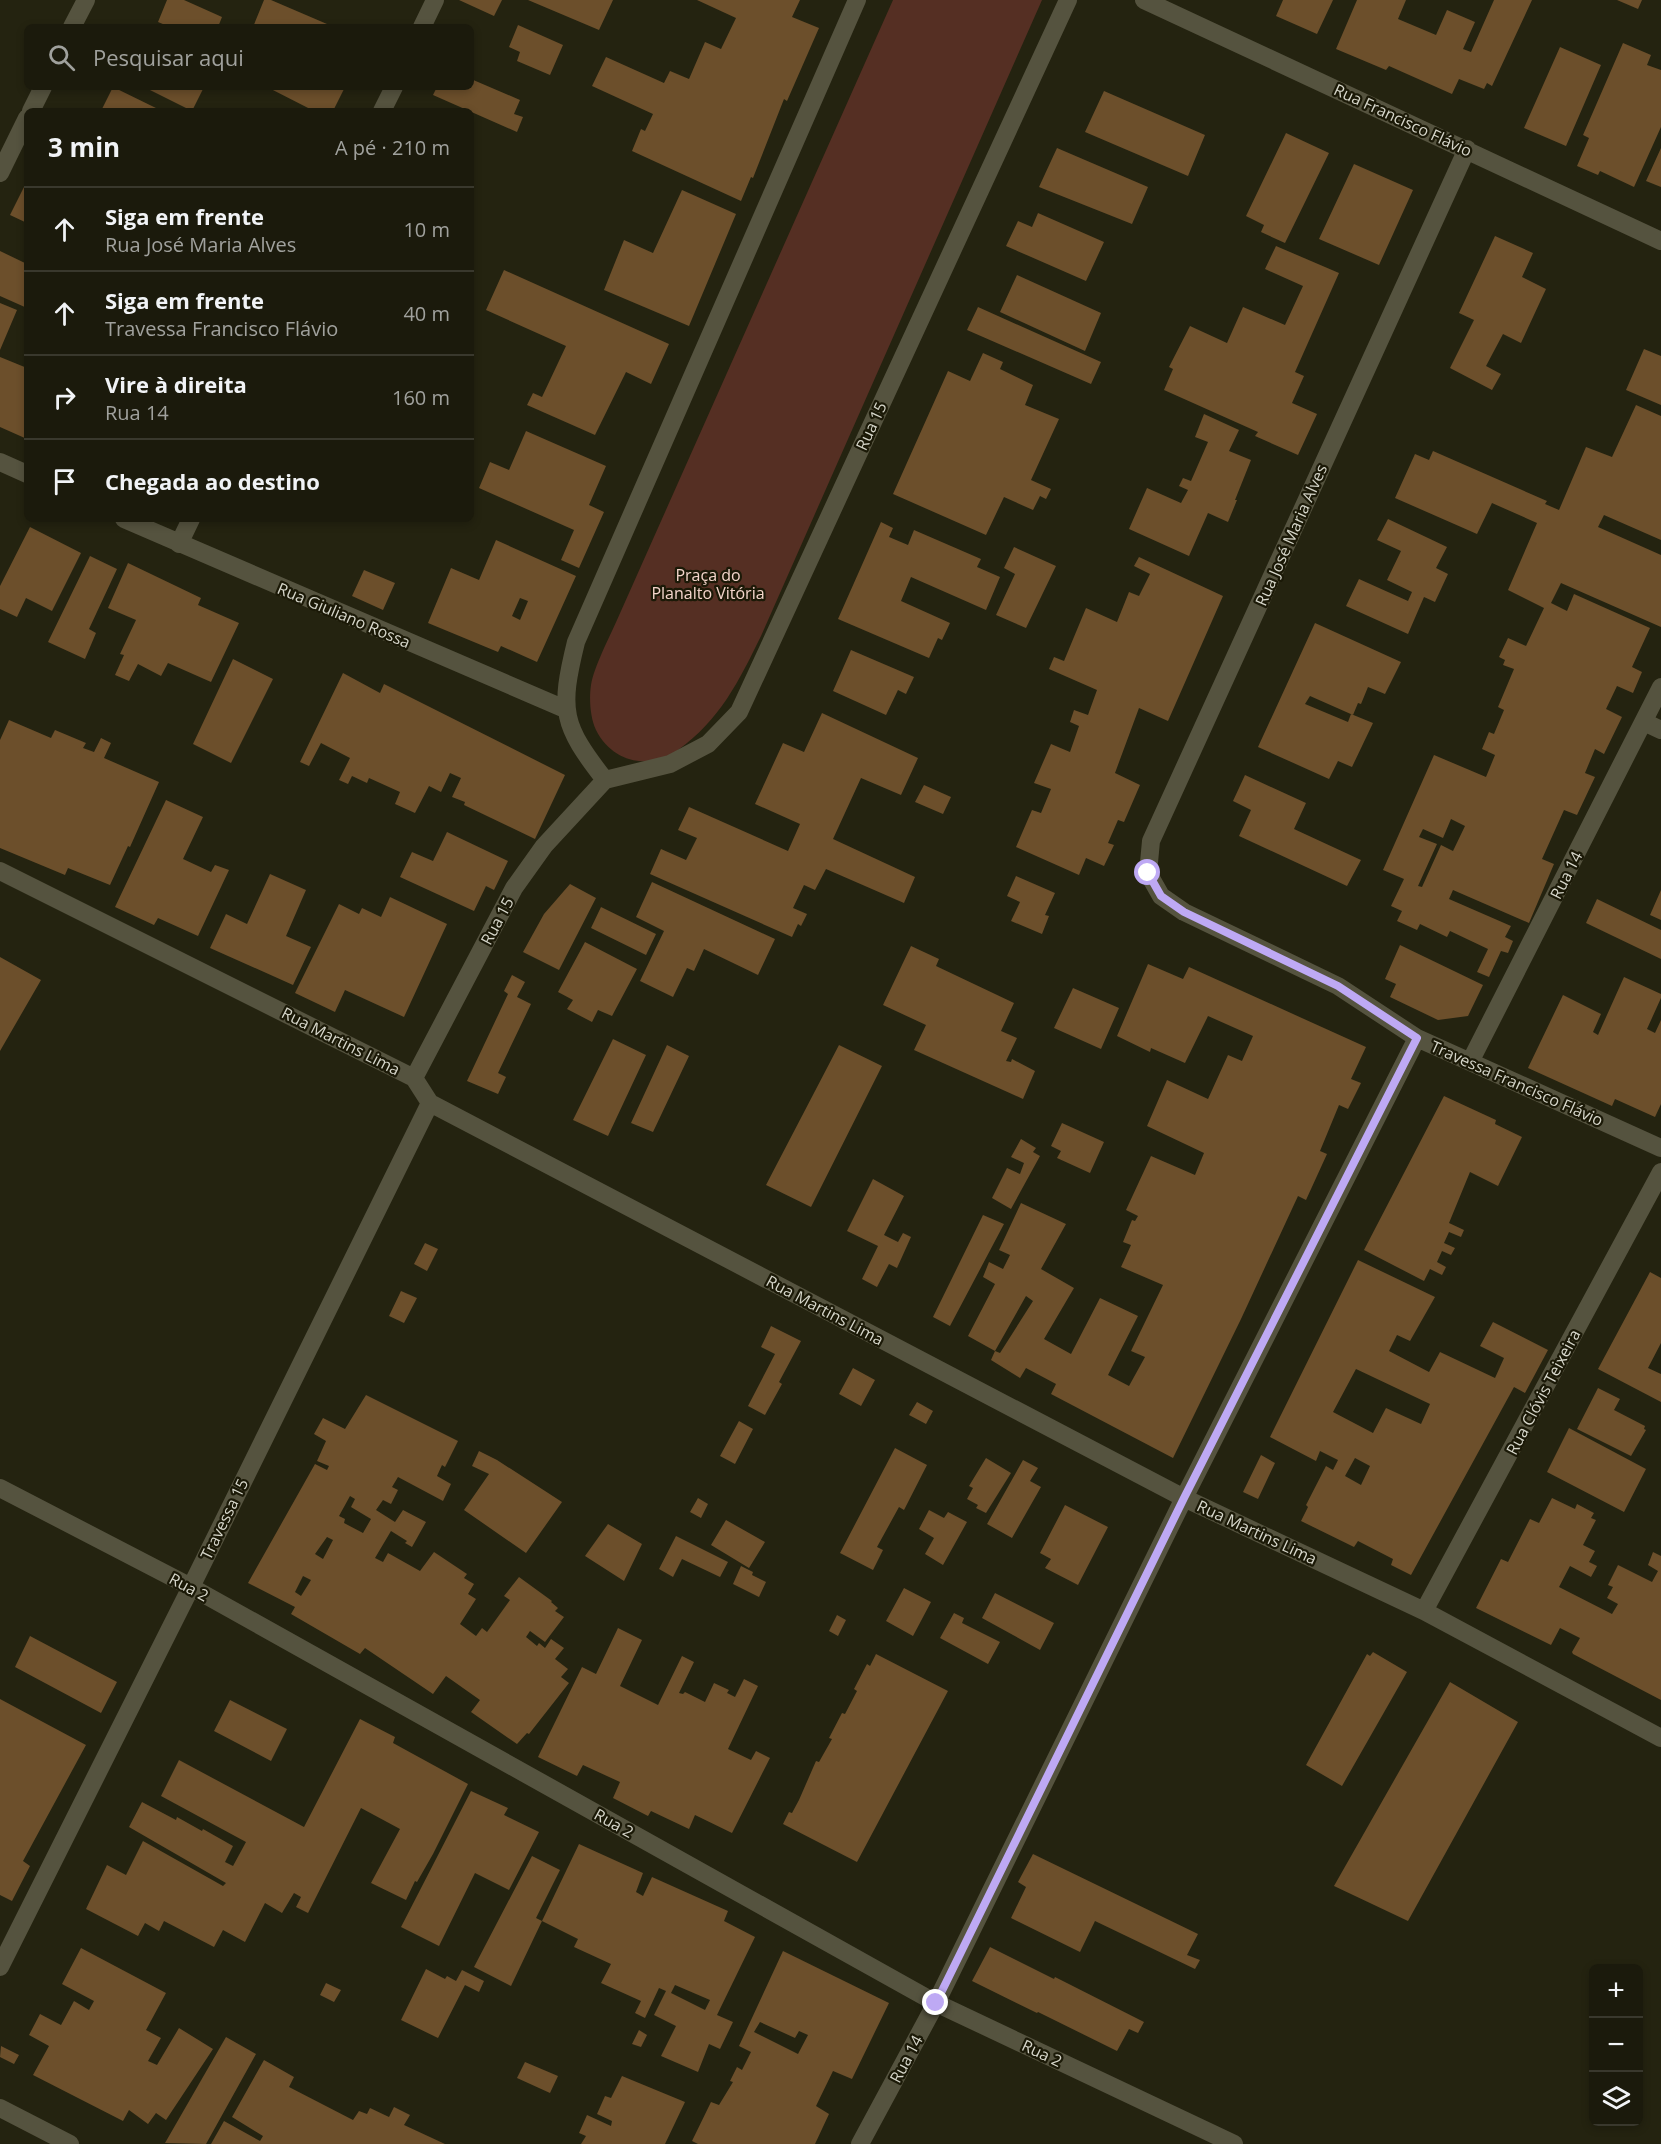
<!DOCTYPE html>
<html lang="pt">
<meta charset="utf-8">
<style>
:root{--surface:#1b1a0c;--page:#242315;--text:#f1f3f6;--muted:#a0a19d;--line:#39382d}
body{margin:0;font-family:"Open Sans",sans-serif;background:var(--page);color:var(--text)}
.controls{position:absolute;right:18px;bottom:18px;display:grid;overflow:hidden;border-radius:9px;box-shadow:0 3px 9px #0003}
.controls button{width:54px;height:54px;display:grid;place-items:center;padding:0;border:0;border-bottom:2px solid var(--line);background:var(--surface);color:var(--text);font:30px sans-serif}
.stop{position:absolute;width:18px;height:18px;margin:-14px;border:4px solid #bea9f4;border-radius:50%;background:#fff}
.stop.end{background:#bea9f4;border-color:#fff;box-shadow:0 2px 6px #0008}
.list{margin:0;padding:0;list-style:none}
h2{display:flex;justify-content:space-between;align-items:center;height:78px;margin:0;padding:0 24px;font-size:26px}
h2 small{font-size:20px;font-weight:400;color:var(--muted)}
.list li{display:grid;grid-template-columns:39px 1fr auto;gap:18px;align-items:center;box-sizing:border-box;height:84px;padding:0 24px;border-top:2px solid var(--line)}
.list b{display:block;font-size:22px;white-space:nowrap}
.list p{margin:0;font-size:20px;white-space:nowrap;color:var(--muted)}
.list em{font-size:20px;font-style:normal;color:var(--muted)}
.icon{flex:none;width:33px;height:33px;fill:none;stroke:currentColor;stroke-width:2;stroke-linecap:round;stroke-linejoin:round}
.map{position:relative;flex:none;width:1661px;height:2144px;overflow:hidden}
.search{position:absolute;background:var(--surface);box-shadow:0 3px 9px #0003;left:24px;top:24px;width:450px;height:66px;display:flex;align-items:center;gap:15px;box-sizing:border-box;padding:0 21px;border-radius:9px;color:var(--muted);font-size:22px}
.panel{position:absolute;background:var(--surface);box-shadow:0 3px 9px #0003;left:24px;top:108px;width:450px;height:414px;border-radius:9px}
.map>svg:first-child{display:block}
</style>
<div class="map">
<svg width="1661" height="2144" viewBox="0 0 1661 2144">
<rect width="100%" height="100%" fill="#242310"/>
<path fill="#552f23" d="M893,0H1042L761,636C739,681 720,720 678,750C649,771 612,762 596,730C590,717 589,698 591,685C594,667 609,638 617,620Z"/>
<path fill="#6c4f2b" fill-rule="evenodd" d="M167,0H184L222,17L218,27H170L158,22Z
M264,0H271L334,27H253Z
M459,0H502L494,16Z
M528,0H613L599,30Z
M697,0H800L792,17L819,28L787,101L784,99L753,178L751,177L741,201L632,151L641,129L645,131L653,114L592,86L606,57L664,83L670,71L689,79L705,42L721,49L736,18Z
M1283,0H1333L1317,34L1276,16Z
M1357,0H1406L1398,19L1436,35L1447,10L1475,22L1463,49L1471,52L1494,0H1532L1492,86L1487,83L1484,89L1459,79L1452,94L1389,66L1386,70L1336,49Z
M1617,0H1642L1638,9Z
M518,25L563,45L550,75L517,61L520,52L509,47Z
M1623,43L1651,55L1647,65L1661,70V127L1634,187L1600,171L1598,175L1577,166L1589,138L1583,135Z
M1560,47L1601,65L1566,146L1524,128Z
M471,79L520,100L514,114L523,117L517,132L433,95L437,87H471Z
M113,87L158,109L157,111H101Z
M144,87H204L192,111Z
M267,87H345L333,111H314Z
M1104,91L1205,135L1188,176L1085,132Z
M1286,133L1329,153L1285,243L1261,232L1264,225L1246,216Z
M1057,148L1148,187L1132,224L1039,187Z
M1661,148V187L1646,181Z
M1354,164L1413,190L1379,265L1319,239Z
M27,181V223L10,215Z
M682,190L736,214L689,326L604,290L624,240L653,253Z
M1038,213L1104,242L1086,281L1006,246L1018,221L1032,227Z
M1495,236L1533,253L1522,277L1546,289L1521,343L1503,334L1486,366L1501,374L1492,390L1450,368L1474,320L1459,313Z
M1276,246L1339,273L1295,372L1304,376L1292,403L1317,414L1298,455L1255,436L1258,432L1164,390L1173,369L1169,367L1190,326L1227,343L1243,307L1285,325L1303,286L1265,269Z
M0,251L27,264V308L0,296Z
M504,270L669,344L651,384L626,372L595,435L527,405L533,393L542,397L566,346L486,310Z
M1017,275L1101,313L1085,351L1000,312Z
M0,303L17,310L0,350Z
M978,307L1101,362L1091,384L967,330Z
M1644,349L1661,356V405L1626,390Z
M983,353L1003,362L1000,369L1033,385L1025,405L1059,419L1031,480L1051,489L1046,499L1040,496L1033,510L1004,497L986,535L893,494L948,371L970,381Z
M0,357L27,368V439L0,427Z
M1636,405L1661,416V540L1604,515L1598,527L1661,555V627L1561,583L1551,603L1567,611L1574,594L1650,628L1632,667L1642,672L1633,693L1617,686L1606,709L1622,717L1604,754L1595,749L1585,773L1595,777L1577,815L1564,810L1542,859L1554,864L1529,923L1453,890L1449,899L1511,926L1505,937L1513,941L1508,953L1501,951L1489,977L1477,972L1488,949L1450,931L1447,937L1420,924L1417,930L1397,921L1402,911L1391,906L1404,879L1383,870L1434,755L1486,777L1495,755L1482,749L1489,732L1494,734L1504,710L1498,707L1514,669L1503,665L1505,660L1499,657L1508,638L1526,646L1544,608L1508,590L1537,523L1492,503L1477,534L1395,498L1415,454L1429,460L1433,451L1547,501L1545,504L1559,510L1586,447L1612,457ZM1451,819L1465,826L1453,851L1441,845L1422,887L1418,886L1437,844L1419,837L1423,829L1443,838Z
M1204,414L1239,430L1229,451L1251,460L1235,500H1237L1228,522L1208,513L1189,556L1129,529L1147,488L1181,503L1188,490L1179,486L1183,478L1191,481L1208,442L1195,437Z
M526,431L606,466L589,505L604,512L579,568L561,560L574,530L479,488L490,462L509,470Z
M1388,519L1447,547L1436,568L1448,574L1435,602L1424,597L1408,634L1346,606L1359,579L1408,601L1412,592L1387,580L1401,551L1377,540Z
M881,522L893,528L889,537L908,545L914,530L981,559L977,567L1000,577L986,610L911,577L901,601L950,623L942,640L938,638L929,658L838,619Z
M30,527L81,553L52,611L26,598L17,617L0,609V586Z
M496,540L576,576L537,662L501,646L498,652L428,623L451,568L479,580ZM520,598L528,601L520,620L512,616Z
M1014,547L1056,566L1026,628L996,615L1015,574L1004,568Z
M90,556L117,569L89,629L96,633L85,659L48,642Z
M1139,557L1223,596L1168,721L1139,708L1115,773L1140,785L1124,822L1118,820L1108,843L1114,845L1104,866L1086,858L1079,875L1016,847L1032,810L1041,813L1051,789L1034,783L1051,744L1070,752L1079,726L1070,722L1074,710L1088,715L1097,690L1049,669L1054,657L1064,661L1086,608L1117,622L1129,592L1139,596L1150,574L1134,566Z
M128,563L201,598L198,605L239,623L211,682L168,663L161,676L138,664L129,681L115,675L124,655L120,654L136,620L108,608Z
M364,570L395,583L383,610L352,596Z
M1315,623L1401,662L1385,694L1368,687L1361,704L1358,703L1353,715L1310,696L1305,704L1348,722L1351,714L1373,723L1352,767L1338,761L1329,779L1258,747Z
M851,650L914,677L906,694L898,690L886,715L833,691Z
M233,659L273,679L231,763L193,744Z
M343,673L380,693L384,684L565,775L535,839L464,805L465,802L452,797L461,778L450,773L441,792L429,786L415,813L395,804L400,792L369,778L367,783L352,776L348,784L339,780L350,758L321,743L309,766L300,762Z
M822,713L918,758L901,795L861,778L833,839L915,877L904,903L826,869L815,890L804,885L793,908L807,914L801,926L798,924L792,937L650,874L661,849L686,860L697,838L678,830L689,807L788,851L800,824L755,804L783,743L804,752Z
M9,720L51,738L55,730L86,743L83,748L94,752L101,738L111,743L104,758L159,782L130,847L128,846L110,885L68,868L65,875L0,848V740Z
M1245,775L1306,803L1294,829L1361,860L1347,886L1239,836L1251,810L1233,801Z
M924,785L951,797L943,814L915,802Z
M166,800L203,817L183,859L211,872L215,865L229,870L198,936L158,918L154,925L115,907Z
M447,832L508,861L494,890L486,886L474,911L400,877L412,852L433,861Z
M270,874L306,890L286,936L311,947L293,985L210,948L226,914L247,924Z
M1016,876L1055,893L1045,915L1049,916L1042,934L1011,921L1020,902L1007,896Z
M652,882L775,939L758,975L704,949L694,971L687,968L673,997L640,981L664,931L636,917Z
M570,884L596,898L559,970L523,952L544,914Z
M1661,890V920L1650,915Z
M390,897L447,924L404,1017L345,990L335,1012L295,993L339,904L359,914L362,908L381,917Z
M1597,899L1661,930V959L1586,923Z
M601,907L656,934L646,955L591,928Z
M585,942L637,969L612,1016L598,1010L592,1022L567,1009L573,1000L558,992Z
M1400,945L1483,985L1468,1016L1438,1020L1390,997L1396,984L1385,979Z
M911,946L939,959L936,966L1014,1003L1001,1031L1017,1038L1006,1061L1011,1062L1012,1059L1035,1071L1023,1099L914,1050L926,1025L883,1005Z
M0,957L41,980L0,1051Z
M1148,964L1183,979L1189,967L1366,1047L1351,1079L1361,1083L1348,1109L1339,1105L1320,1151L1327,1154L1306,1200L1298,1196L1241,1319L1173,1458L1051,1394L1056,1384L1026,1368L1020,1378L991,1360L995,1351L1000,1353L1033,1301L1026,1296L995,1351L968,1336L995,1284L983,1277L989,1262L1003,1269L1010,1255L999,1250L1021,1203L1066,1224L1041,1269L1074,1288L1044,1339L1071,1354L1100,1298L1138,1316L1108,1375L1129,1386L1145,1357L1131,1351L1163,1285L1121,1267L1131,1245L1123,1242L1132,1220L1135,1221L1138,1216L1126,1210L1151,1156L1195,1175L1204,1153L1147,1126L1167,1080L1208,1099L1228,1055L1242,1061L1253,1036L1208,1016L1185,1063L1151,1048L1150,1052L1117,1036Z
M512,975L525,982L517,997L531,1004L498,1073L506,1077L498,1094L467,1081L508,994L504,991Z
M1624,977L1661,994V998L1647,1029L1655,1033L1661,1020V1104L1655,1117L1615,1099L1612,1106L1528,1068L1563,995L1601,1014L1593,1032L1598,1035Z
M1073,988L1119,1008L1101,1049L1054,1028Z
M613,1039L646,1055L608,1136L573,1120Z
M667,1045L689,1056L653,1132L631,1123Z
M839,1045L882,1066L811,1207L766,1185Z
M1444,1096L1496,1120L1495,1124L1522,1137L1498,1186L1470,1172L1449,1223L1464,1230L1461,1237L1449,1232L1444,1243L1455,1248L1451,1255L1442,1251L1437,1262L1446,1267L1442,1275L1430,1269L1424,1281L1364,1250Z
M1062,1123L1104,1142L1090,1173L1057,1158L1061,1151L1051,1146Z
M1021,1139L1036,1148L1033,1152L1040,1156L1011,1209L992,1198L1007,1168L1020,1174L1024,1163L1011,1157Z
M873,1179L904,1196L884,1235L898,1242L903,1233L911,1237L897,1268L889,1264L877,1287L862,1279L878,1246L847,1231Z
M983,1215L1004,1224L950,1326L933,1317Z
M425,1243L438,1249L427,1271L414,1264Z
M1358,1260L1435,1297L1410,1341L1397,1335L1389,1351L1429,1372L1440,1352L1495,1378L1504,1358L1480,1346L1493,1322L1548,1350L1525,1393L1514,1387L1411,1575L1391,1565L1393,1559L1358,1541L1354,1547L1301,1521L1308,1507L1306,1505L1326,1466L1333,1470L1338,1460L1320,1451L1316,1461L1270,1437ZM1356,1369L1430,1404L1421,1424L1386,1408L1373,1433L1333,1412ZM1355,1458L1370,1466L1361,1485L1345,1476Z
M1650,1272L1661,1278V1343L1648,1368L1661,1374V1402L1598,1369Z
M401,1291L417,1298L404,1323L389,1316Z
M771,1326L801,1341L779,1382L782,1384L765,1415L748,1406L775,1354L761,1347Z
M853,1368L875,1380L861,1406L839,1394Z
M1598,1388L1620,1399L1614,1410L1645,1426L1644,1429L1646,1430L1631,1456L1577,1429Z
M366,1395L458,1441L445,1467L442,1465L437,1476L451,1484L443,1501L398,1477L392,1487L398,1490L391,1504L383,1500L376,1510L395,1522L403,1510L426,1522L412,1547L405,1543L407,1541L391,1531L375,1558L383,1562L388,1553L420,1571L434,1552L467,1574L464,1578L474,1584L468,1594L476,1599L460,1624L476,1636L482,1628L487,1632L510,1600L504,1596L519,1577L552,1601L551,1602L558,1608L555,1611L564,1617L545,1642L530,1631L526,1637L537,1646L539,1643L545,1648L551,1639L564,1648L555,1659L568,1669L561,1677L569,1683L529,1734L527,1733L517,1744L471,1712L480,1700L446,1676L433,1694L365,1648L360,1654L291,1614L295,1607L248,1583L315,1464L327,1470L329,1466L317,1461L326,1441L314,1434L323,1418L345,1429ZM350,1496L355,1499L351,1507L371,1519L363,1533L344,1523L345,1519L339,1516ZM327,1537L333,1540L323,1559L315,1554ZM303,1576L311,1580L301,1596L295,1592Z
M917,1402L933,1411L926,1424L909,1415Z
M739,1421L753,1429L735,1464L720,1456Z
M1569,1428L1646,1469L1624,1512L1547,1472Z
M895,1448L927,1465L904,1510L899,1507L877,1547L883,1550L873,1570L840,1553Z
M479,1451L497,1460L562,1502L526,1553L464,1510L489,1474L472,1466Z
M1261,1455L1275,1463L1258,1499L1243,1492Z
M986,1458L1011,1473L986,1513L976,1508L978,1505L967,1499L973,1488L969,1486Z
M1023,1460L1038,1468L1030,1481L1041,1487L1012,1538L987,1524Z
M698,1498L708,1504L701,1518L690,1512Z
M1552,1498L1575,1509L1577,1504L1594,1513L1591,1518L1596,1520L1583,1545L1595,1551L1589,1562L1597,1566L1591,1577L1570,1566L1559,1587L1612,1614L1618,1604L1607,1598L1613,1587L1608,1585L1618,1565L1652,1582L1658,1571L1648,1565L1653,1552L1661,1556V1700L1573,1654L1572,1652L1580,1638L1560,1628L1551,1645L1476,1608L1501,1559L1508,1562L1530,1519L1539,1523Z
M1065,1505L1108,1527L1078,1585L1045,1568L1051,1559L1040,1553Z
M929,1510L944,1518L948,1512L967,1522L943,1565L925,1554L934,1538L919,1529Z
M726,1520L765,1542L749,1568L711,1545Z
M608,1524L642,1544L624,1581L585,1556Z
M676,1536L728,1562L720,1577L682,1559L673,1577L659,1569Z
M741,1566L753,1572L752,1575L766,1582L759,1597L733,1584Z
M904,1588L931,1602L913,1636L886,1621Z
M995,1593L1054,1623L1040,1650L982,1618Z
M954,1613L964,1618L962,1623L1000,1642L988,1664L940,1638Z
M837,1615L846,1620L838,1636L829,1631Z
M618,1628L642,1640L620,1686L658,1705L682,1656L694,1662L679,1693L683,1694L685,1692L705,1702L714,1683L729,1690L727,1693L735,1697L744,1679L758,1686L728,1749L751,1760L756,1751L770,1758L732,1833L695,1815L689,1829L651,1811L648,1816L613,1798L620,1782L583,1765L577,1776L538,1757L582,1667L596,1674Z
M30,1636L117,1682L101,1713L15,1667Z
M1373,1652L1407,1672L1342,1786L1306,1765L1367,1654L1370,1656Z
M876,1654L948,1691L857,1862L783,1824L789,1812L792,1813L799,1800L816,1761L819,1762L832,1739L829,1738L842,1713L845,1714L857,1691L854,1689L867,1664L870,1666Z
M1450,1682L1518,1722L1408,1921L1334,1886Z
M0,1699L86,1745L23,1861L30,1866L12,1901L0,1895Z
M230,1700L287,1729L271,1761L214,1731Z
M360,1719L395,1737L393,1743L468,1784L433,1854L417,1882L415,1881L406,1900L371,1883L400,1829L361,1808L308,1913L296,1907L301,1897L294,1893L282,1913L265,1903L245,1942L223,1930L214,1947L164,1921L159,1931L145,1923L138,1936L86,1909L107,1865L126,1875L143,1841L223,1886L226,1883L129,1827L142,1802L176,1820L177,1817L202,1831L203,1829L233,1846L225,1862L233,1866L246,1842L161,1796L179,1760L304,1827Z
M471,1791L508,1808L504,1815L539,1832L509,1890L475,1873L439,1946L401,1927Z
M579,1844L643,1873L636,1892L643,1896L652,1877L728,1911L724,1921L755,1937L717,2015L733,2022L720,2049L709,2044L698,2072L661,2056L676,2026L654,2015L666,1991L659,1988L645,2018L635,2013L641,2001L601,1983L611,1964L574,1947L578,1939L542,1921ZM675,1985L710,2000L705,2010L671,1993Z
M1033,1854L1198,1934L1187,1955L1200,1960L1195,1969L1095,1921L1080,1952L1011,1918L1026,1887L1018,1882Z
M532,1856L560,1870L536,1918L542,1921L511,1986L474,1967Z
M990,1947L1054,1979L1055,1977L1144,2022L1138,2033L1129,2029L1117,2051L1038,2012L1037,2013L972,1981Z
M81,1948L166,1993L146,2030L161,2038L148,2061L157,2065L179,2028L213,2049L166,2120L156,2113L148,2124L129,2110L123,2121L33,2075L49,2046L29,2035L40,2014L61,2025L74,2001L89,2010L94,2001L62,1984Z
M783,1951L889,2003L852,2079L833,2071L816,2106L829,2114L815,2144H698L692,2141L711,2102L719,2105L733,2082L730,2081L737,2067L742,2070L751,2052L739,2046ZM760,2022L795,2038L799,2031L808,2035L798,2054L754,2032Z
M426,1969L445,1979L447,1976L456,1981L462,1970L484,1981L479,1992L465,1985L438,2038L401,2020Z
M326,1983L341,1990L334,2002L320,1995Z
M639,2030L647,2035L641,2047L632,2044Z
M226,2037L256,2054L206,2144L165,2143Z
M1,2046L19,2055L14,2064L0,2057Z
M264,2060L294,2077L289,2087L353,2120L359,2111L367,2114L370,2108L389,2117L394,2107L410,2115L404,2125L445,2144H211L224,2121L260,2141L263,2136L232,2117Z
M525,2062L558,2076L550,2093L517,2078Z
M622,2076L685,2102L665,2144H581L586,2136L579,2133L587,2115L611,2126L612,2121L597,2114L605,2096L611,2098Z"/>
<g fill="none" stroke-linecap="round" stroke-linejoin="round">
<path stroke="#55533f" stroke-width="18" d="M1144,0L1661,241
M72,27L86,0
M422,27L435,0
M31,111L43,87
M382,111L394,87
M1467,149L1151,841L1148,873L1161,896L1184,912L1338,986L1417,1038L1661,1148
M0,173L27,118
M0,462L27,474
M124,519L565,709
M179,544L191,519
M1644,722L1661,730
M605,780C562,725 559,711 576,642L857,0
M0,871L414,1078L430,1103L1184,1498L1424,1611L1661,1738
M1470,1062L1661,687
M414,1078L514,888L544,846L605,780L670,764L708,744L739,712L1068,0
M0,1488L191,1587L936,2003L1234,2144
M1424,1611L1661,1172
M0,1967L191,1587L430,1103
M0,2108L70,2144
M860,2144L936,2003L1184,1498L1417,1038"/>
</g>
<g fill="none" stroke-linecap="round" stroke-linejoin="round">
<path stroke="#bea9f4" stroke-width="8" d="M936,2003L1184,1498L1417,1038L1338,986L1184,912L1161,896L1148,873"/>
</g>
<g text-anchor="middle" stroke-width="4.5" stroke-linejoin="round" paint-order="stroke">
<g font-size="16" fill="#d6d6ca" stroke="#1b1907">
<text transform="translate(1403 120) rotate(25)" y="6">Rua Francisco Flávio</text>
<text transform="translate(871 426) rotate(-65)" y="6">Rua 15</text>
<text transform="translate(1291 535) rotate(-66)" y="6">Rua José Maria Alves</text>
<text transform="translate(344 615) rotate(23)" y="6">Rua Giuliano Rossa</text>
<text transform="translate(1566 875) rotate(-63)" y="6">Rua 14</text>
<text transform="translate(497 921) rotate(-62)" y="6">Rua 15</text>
<text transform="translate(341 1041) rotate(27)" y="6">Rua Martins Lima</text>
<text transform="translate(1517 1083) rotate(24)" y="6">Travessa Francisco Flávio</text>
<text transform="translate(825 1310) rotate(28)" y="6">Rua Martins Lima</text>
<text transform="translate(1543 1392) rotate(-62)" y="6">Rua Clóvis Teixeira</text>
<text transform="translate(224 1519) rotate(-64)" y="6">Travessa 15</text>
<text transform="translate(1257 1532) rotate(25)" y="6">Rua Martins Lima</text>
<text transform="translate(189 1587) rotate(28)" y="6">Rua 2</text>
<text transform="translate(614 1823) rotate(29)" y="6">Rua 2</text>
<text transform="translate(1042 2053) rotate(25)" y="6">Rua 2</text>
<text transform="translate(906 2059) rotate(-62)" y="6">Rua 14</text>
</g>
<g font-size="16" fill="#f4d5cb" stroke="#1b1907">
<text x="708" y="581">Praça do<tspan x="708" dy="18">Planalto Vitória</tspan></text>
</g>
</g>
</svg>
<div class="controls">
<button>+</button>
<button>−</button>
<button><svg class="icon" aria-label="layers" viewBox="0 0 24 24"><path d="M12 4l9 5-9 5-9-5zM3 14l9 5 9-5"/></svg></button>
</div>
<div class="stop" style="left:1148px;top:873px"></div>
<div class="stop end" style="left:936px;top:2003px"></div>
<div class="search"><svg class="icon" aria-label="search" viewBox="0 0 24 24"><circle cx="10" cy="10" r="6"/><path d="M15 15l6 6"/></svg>Pesquisar aqui</div>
<section class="panel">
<h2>3 min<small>A pé · 210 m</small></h2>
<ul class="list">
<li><svg class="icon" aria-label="ahead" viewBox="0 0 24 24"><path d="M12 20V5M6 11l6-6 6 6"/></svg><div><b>Siga em frente</b><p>Rua José Maria Alves</p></div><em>10 m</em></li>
<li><svg class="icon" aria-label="ahead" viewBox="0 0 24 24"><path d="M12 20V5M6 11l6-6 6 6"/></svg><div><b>Siga em frente</b><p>Travessa Francisco Flávio</p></div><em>40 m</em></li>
<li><svg class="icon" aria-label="right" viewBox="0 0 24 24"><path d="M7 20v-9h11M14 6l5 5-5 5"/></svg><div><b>Vire à direita</b><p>Rua 14</p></div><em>160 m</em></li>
<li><svg class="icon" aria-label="arrive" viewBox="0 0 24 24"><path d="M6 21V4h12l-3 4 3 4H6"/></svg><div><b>Chegada ao destino</b></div></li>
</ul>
</section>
</div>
